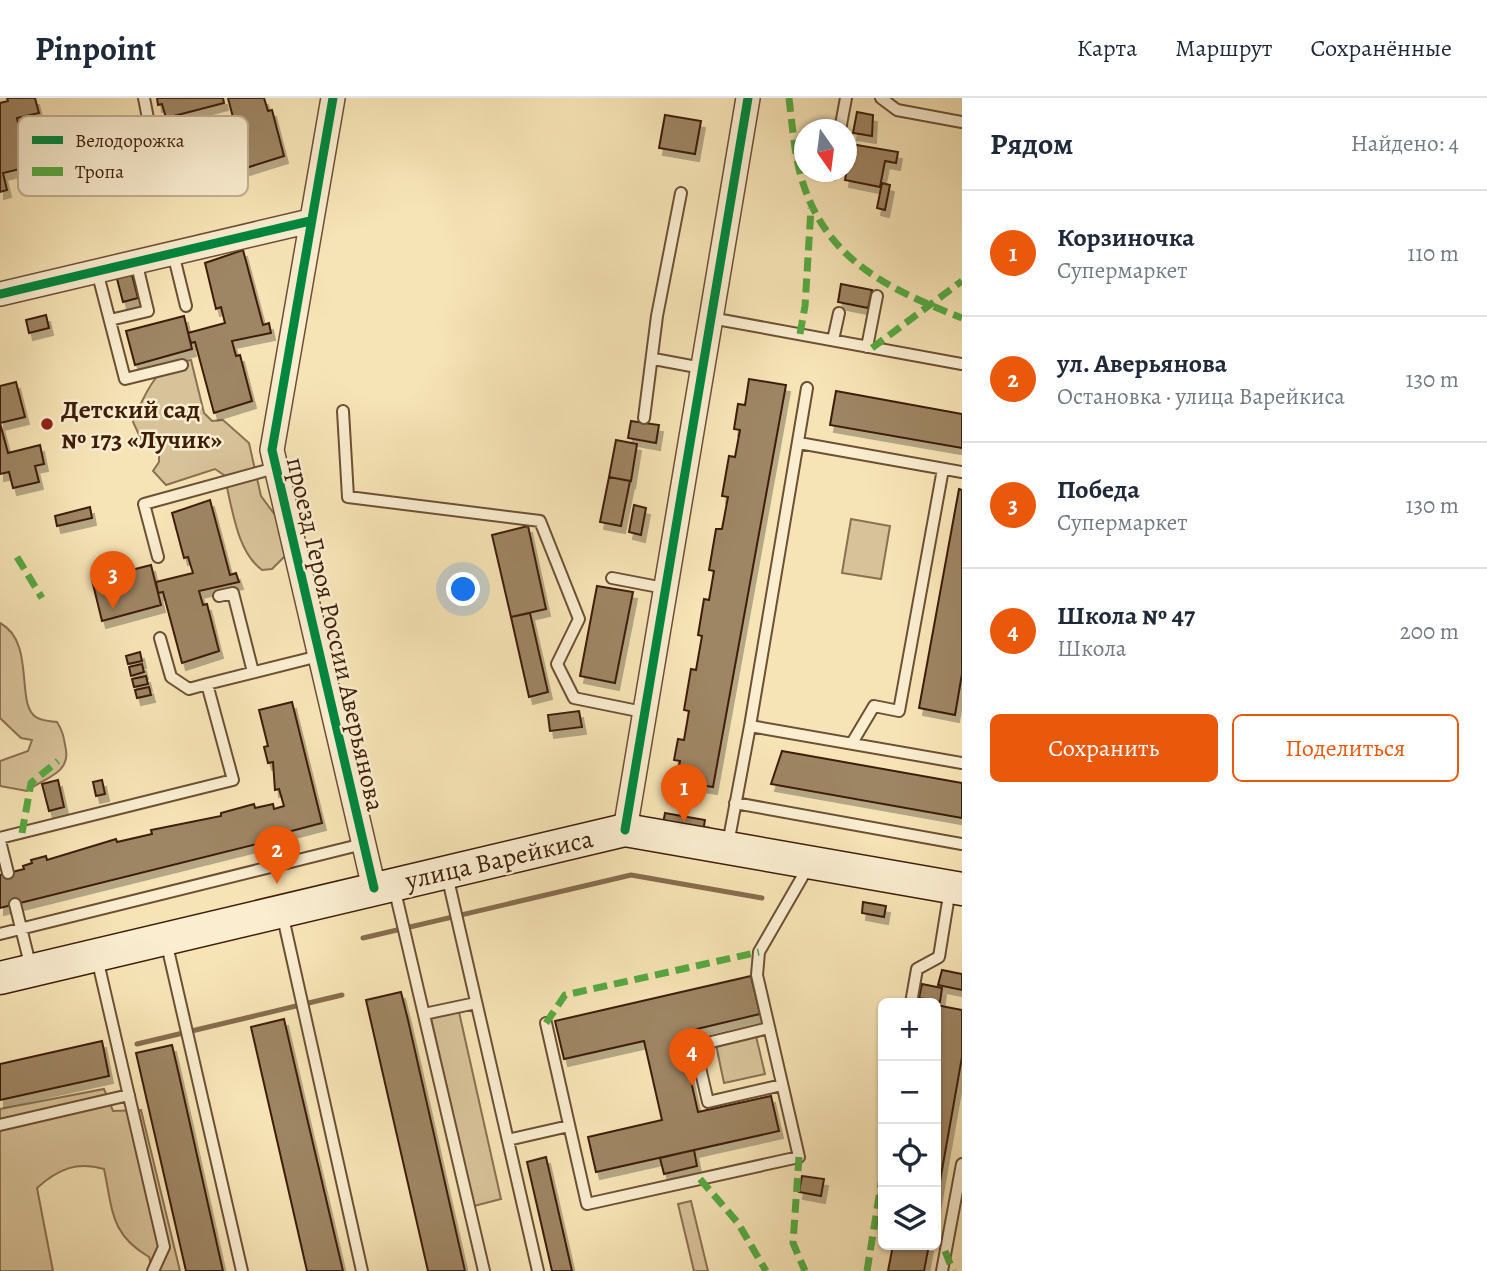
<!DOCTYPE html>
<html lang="ru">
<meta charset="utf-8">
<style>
:root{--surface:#fff;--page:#f6f6f7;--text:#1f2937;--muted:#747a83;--line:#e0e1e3;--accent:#ea580c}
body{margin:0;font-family:Alegreya,serif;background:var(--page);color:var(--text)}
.controls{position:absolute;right:21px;bottom:21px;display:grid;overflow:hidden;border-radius:10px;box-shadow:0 2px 5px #0004}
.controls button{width:63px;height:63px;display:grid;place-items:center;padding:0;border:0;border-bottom:2px solid var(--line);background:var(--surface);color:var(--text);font:35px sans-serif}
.compass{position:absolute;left:794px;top:21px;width:63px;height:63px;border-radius:50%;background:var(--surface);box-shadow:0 2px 5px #0004;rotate:166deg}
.you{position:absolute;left:464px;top:492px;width:24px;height:24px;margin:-18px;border:5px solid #fff;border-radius:50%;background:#1a73e8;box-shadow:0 0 0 10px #1a73e833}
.badge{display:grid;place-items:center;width:46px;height:46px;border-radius:50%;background:var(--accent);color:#fff;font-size:23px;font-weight:700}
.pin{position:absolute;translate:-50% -58px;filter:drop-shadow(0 2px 4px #0008)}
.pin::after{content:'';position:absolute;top:37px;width:24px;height:21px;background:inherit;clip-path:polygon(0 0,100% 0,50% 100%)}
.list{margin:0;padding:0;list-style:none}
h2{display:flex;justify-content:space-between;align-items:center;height:91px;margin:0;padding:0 28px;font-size:30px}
h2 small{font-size:23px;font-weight:400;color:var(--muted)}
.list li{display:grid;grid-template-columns:46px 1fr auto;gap:21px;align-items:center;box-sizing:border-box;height:126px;padding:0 28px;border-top:2px solid var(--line)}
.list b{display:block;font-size:26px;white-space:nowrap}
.list p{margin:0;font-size:23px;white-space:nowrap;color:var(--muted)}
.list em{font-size:23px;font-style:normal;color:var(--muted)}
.actions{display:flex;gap:14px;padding:21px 28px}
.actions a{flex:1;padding:16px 0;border:2px solid var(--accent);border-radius:10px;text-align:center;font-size:24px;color:var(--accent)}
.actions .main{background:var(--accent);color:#fff}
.icon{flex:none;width:38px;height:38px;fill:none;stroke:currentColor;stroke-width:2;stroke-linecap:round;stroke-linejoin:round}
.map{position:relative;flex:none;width:962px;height:1173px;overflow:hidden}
header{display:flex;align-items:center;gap:42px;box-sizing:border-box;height:98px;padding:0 35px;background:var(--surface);border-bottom:2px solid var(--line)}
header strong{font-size:33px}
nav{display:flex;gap:38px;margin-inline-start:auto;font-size:24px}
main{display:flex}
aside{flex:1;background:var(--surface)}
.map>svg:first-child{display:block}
</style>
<header>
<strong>Pinpoint</strong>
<nav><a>Карта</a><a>Маршрут</a><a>Сохранённые</a></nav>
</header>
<main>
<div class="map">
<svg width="962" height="1173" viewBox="0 0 962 1173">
<defs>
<filter id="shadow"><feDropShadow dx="4" dy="7" stdDeviation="0" flood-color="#0004"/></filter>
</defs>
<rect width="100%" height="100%" fill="#f7e4b6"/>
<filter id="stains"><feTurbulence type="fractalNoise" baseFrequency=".00286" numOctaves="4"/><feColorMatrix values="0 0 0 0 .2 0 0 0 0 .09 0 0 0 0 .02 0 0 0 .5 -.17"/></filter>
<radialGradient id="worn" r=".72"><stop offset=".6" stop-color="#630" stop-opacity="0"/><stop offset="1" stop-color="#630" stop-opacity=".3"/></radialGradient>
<path fill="#d8c299" stroke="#8b7051" stroke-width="2" d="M191,262L204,315L212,323L223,322L249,345L261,398L287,433V456L272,471L262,472C236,453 232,407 224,377L215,371L166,387L153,373L159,364V353L142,343L133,324C140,306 152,278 169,267C174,264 184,263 191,262Z
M851,421L890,428L881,481L842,475Z
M0,525C36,544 15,606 36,619C41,623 51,623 57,624C63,633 64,641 66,652C70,676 43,680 27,693L0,688V663L28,653L32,642L21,640L0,620Z
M459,914L501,1101L474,1108L431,920Z
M756,938L765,976L724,985L716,947Z
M104,991L113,1013L141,1012L180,1173H153L149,1159C110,1136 113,1113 104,1071C77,1063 58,1071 37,1090L53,1173H0V1011Z
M691,1103L708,1173H694L678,1106Z"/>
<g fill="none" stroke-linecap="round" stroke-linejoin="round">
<path stroke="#876d4d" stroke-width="5" d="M363,840L631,777L762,800
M137,946L342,897"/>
</g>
<path fill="#9e8563" stroke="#3e1e09" stroke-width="2" filter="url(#shadow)" d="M7,0H35L39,15L17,20L24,51L54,44L59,61L49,64L53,80L28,87L24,70L3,75L7,92L0,94V5L8,3Z
M157,0H223L224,5L166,20L162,6L158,7Z
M228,0H264L268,13L272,12L284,58L246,70Z
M857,14L873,17L872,38L853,35Z
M665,17L701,23L695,56L659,50Z
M851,46L898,54L896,65L885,63L880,89L845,82Z
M882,85L890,87L885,112L877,110Z
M243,152L263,227L269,225L271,235L232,243L236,258L240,257L252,303L214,315L195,244L191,245L188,235L225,225L221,209L216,211L205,165Z
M131,173L138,200L123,204L116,177Z
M841,186L872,192L868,210L838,204Z
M46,217L49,230L29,235L26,222Z
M184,218L192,251L135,267L126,233Z
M749,281L786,287L713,689L676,683L680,663L674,662L678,641L684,642L689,613L684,612L691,571L696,572L702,538L698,537L704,501L709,502L714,473L709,472L716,431H722L728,399L722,398L729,358L735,359L740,332L734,331L738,306L745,307Z
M16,284L25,319L0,325L8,355L40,347L44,366L35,368L39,384L13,390L9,374L0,376V288Z
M836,293L962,316V350L830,327Z
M631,323L659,327L656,345L628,340Z
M616,342L637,346L631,383L609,379Z
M609,379L630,383L621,428L600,424Z
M959,391L962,392V576L955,617L919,610Z
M210,402L230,477L236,475L239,484L199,493L203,507L207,506L219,553L182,565L163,494L158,495L156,484L193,475L188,459L184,460L172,415Z
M634,407L646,410L641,437L629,434Z
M90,409L92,420L57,428L55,418Z
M528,428L546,511L511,519L492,437Z
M151,467L161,507L102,523L92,482Z
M597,488L633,494L615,585L580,578Z
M530,515L548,594L529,599L511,519Z
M140,554L142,563L128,566L126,558Z
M142,566L144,574L131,578L129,569Z
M146,578L148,586L134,589L132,581Z
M149,589L151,597L137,600L135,592Z
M292,604L322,725L280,736L281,740L0,810V777L24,771L23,768L32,765L31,762L46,758L47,762L116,741L117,744L152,736L151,732L221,718V715L254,706L255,710L273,706L274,711L284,708L279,691L275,692L273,664L268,665L264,649L268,648L259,612Z
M579,613L582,629L550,633L548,617Z
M782,653L962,685V720L771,686Z
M58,682L64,709L49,713L42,686Z
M102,682L105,696L96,698L93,684Z
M665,715L705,722L703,733L663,726Z
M863,804L886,808L884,819L862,815Z
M942,872L962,876V892L938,887Z
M751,878L760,916L680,935L698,1014L771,998L779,1033L596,1074L588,1039L662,1022L644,943L564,961L555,923Z
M922,886L942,890L940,904L919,900Z
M401,894L408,922L465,1173H428L366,902Z
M936,907L962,912V959L936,1106Z
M284,921L303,1003L343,1173H307L251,929Z
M102,943L109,978L0,1002V966Z
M172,947L179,977L223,1173H186L136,955Z
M694,1052L697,1068L664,1076L660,1060Z
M546,1059L572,1173H552L527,1064Z
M802,1078L824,1081L821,1098L799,1094Z
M893,1147H929L924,1173H888Z"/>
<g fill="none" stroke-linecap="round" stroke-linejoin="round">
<g stroke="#6c5034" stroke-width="14">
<path id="lane" d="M144,0L154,51
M881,0L897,12L962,24
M840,32L846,0
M833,76V74
M173,155L186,208
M97,173L125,281L182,267
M711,220L962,266
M110,222L148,213L136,163
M833,242L839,215
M867,249L877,198
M654,261L702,270
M343,313L348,399L540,423L579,521L557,566L574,600L643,614
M644,320L657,218L681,95
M799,345L962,374
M158,459L144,406L275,370
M612,480L664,490
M219,498L233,495L253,574
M160,540L171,579L189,591L207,586
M750,628L807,290
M852,645L874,608L899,613L943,371
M735,705L962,746
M0,740L233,682L207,586L319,558
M0,743L8,775
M728,746L750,628L962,665
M447,777L538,1173
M394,789L484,1173
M15,806L31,870
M282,815L362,1173
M0,836L363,746
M166,843L242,1173
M97,860L164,1149L153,1173
M911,905L917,871L939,859L950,791
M424,916L476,905
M546,925L587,1106L799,1059L757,877L759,854L808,769
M769,930L695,948L708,1004L782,987
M0,1027L129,997
M508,1042L569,1028
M942,1173L962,1066"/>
</g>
<g stroke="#6c5034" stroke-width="26">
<path id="street" d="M333,0L272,352L374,790
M0,196L310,123
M625,732L748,0"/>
</g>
<g stroke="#3e1e09" stroke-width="35">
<path id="secondary" d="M0,880L625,732L962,791"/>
</g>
<use href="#lane" stroke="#faedd0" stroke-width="10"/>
<use href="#street" stroke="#faedd0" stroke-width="23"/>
<use href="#secondary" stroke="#faedd0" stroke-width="32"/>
<path stroke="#55aa41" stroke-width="7" stroke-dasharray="14 7" stroke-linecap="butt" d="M789,0C792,25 794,51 800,75C823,161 886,190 962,220
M800,236L805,208L811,110
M872,250L962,183
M17,459L42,500
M22,735L31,685L58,663
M546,925L565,897L759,854
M799,1059L793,1145L805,1173
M700,1081L738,1125L766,1173
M945,1153L953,1173
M867,1173L883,1074"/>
<g stroke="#faedd0" stroke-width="13">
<path id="cycleway" d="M333,0L272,352L374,790
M0,196L310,123
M625,732L748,0"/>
</g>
<use href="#cycleway" stroke="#00873e" stroke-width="9"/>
</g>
<circle fill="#8f2418" stroke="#faedd0" stroke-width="2.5" cx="47" cy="326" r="7"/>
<g text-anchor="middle" stroke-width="5" stroke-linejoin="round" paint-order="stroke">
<g font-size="26" font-weight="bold" fill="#3e1e09" stroke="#faedd0" text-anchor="start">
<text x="61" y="320">Детский сад<tspan x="61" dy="30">№ 173 «Лучик»</tspan></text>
</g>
<g font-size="26" fill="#3e1e09" stroke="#faedd0">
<text transform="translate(336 536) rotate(77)" y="9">проезд Героя России Аверьянова</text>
<text transform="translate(499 761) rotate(-13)" y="9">улица Варейкиса</text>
</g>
</g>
<rect x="18" y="18" width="230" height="80" rx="10" fill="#faedd0" stroke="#c2af94" stroke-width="2"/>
<rect x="32" y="38" width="31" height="8" fill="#00873e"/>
<rect x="32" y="69" width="31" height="9" fill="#55aa41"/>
<g font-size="19" fill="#3e1e09">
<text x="75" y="49">Велодорожка</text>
<text x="75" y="80">Тропа</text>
</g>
<rect width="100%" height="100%" filter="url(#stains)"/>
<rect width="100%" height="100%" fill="url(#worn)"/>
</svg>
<div class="controls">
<button>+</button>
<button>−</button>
<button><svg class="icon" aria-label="locate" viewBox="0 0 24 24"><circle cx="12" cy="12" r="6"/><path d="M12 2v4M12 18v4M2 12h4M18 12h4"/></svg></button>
<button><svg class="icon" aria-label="layers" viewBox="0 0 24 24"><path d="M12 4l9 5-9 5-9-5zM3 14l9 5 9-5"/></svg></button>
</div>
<svg class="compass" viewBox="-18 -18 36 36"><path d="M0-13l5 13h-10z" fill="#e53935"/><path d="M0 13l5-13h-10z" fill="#747a83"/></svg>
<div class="you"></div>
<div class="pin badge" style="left:684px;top:724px">1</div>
<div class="pin badge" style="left:277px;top:786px">2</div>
<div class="pin badge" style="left:113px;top:511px">3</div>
<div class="pin badge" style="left:692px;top:988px">4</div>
</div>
<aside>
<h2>Рядом<small>Найдено: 4</small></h2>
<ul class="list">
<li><span class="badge">1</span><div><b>Корзиночка</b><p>Супермаркет</p></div><em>110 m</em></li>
<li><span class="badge">2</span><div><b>ул. Аверьянова</b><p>Остановка · улица Варейкиса</p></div><em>130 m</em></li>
<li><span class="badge">3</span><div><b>Победа</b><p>Супермаркет</p></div><em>130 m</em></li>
<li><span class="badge">4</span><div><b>Школа № 47</b><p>Школа</p></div><em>200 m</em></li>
</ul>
<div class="actions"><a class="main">Сохранить</a><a>Поделиться</a></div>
</aside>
</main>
